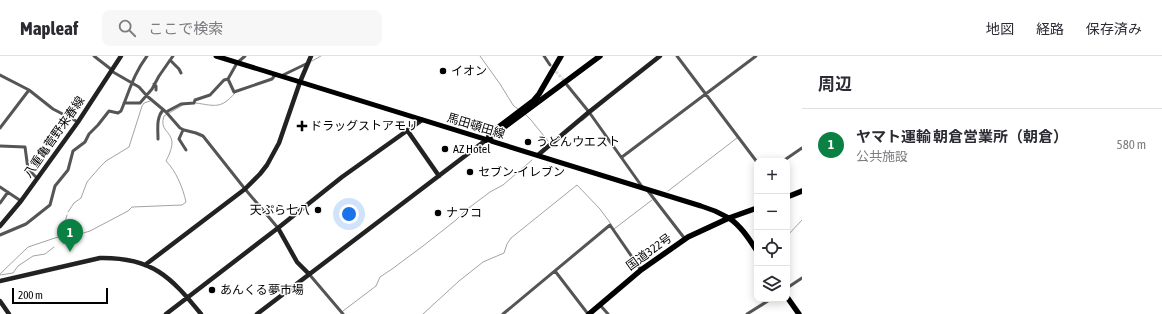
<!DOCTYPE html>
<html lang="ja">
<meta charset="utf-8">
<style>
:root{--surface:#fff;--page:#f7f7f7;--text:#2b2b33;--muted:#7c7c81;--line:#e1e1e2;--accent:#0b8043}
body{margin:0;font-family:"Asap Condensed","Noto Sans JP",sans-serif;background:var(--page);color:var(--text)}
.controls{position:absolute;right:12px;bottom:12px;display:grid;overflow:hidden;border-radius:8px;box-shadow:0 2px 10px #0003}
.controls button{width:36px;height:36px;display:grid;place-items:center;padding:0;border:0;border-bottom:1px solid var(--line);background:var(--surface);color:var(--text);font:20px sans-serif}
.scale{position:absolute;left:12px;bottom:10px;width:96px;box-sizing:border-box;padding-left:4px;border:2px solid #000;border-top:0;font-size:11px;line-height:14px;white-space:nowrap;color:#000;-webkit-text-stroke:3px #fff;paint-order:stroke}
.you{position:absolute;left:349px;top:158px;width:14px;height:14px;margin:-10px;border:3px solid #fff;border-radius:50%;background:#1a73e8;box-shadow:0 0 0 6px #1a73e833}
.badge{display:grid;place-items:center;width:26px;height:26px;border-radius:50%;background:var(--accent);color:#fff;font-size:13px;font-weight:700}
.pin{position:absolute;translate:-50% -33px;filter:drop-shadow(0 1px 2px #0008)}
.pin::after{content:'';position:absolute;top:21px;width:14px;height:12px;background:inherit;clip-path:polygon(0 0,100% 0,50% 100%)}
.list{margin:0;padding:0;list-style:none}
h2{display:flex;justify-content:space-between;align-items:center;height:52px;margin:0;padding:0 16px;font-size:17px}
h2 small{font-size:13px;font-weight:400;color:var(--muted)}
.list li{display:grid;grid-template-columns:26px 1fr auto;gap:12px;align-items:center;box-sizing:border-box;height:72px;padding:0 16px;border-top:1px solid var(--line)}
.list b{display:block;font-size:15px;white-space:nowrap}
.list p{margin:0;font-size:13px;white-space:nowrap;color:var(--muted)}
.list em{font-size:13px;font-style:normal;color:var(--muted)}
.icon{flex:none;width:22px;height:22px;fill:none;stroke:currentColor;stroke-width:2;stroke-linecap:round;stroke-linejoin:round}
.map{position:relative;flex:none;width:802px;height:258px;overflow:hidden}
header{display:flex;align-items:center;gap:24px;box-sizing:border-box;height:56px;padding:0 20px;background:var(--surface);border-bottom:1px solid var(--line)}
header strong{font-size:19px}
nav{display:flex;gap:22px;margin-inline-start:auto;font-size:14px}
.search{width:280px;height:36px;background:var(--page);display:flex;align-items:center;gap:10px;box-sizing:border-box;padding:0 14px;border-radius:8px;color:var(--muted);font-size:15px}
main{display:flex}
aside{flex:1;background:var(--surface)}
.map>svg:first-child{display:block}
</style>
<header>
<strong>Mapleaf</strong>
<div class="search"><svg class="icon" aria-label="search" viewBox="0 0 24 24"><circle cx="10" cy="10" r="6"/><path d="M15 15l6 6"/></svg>ここで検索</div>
<nav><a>地図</a><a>経路</a><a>保存済み</a></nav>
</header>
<main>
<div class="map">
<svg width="802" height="258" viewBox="0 0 802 258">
<rect width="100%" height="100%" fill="#fff"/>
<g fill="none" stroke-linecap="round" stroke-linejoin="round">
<path stroke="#a3a3a3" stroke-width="1" d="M480,0L500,28L513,49L519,54
M312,5L321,0
M196,47C216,50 221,53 235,37
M525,58L531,64L548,85
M582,65L607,44
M668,135L737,82
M68,156L74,147L81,142L87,126L100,111L106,105L129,91L142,50L144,47L150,45
M614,173L652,144
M787,180L802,164
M63,187L76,184L80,178L90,175L128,155L132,151L182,149L186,146C183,132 176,115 166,105C169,99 172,93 172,86C171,75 159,74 164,60L183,49
M0,218L28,191L61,180L67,159
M0,219L13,217L18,210L33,200L45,198L54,191
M343,255L376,230L380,221L392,213L423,190L456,164L466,154L490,136L503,129L532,104
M423,258L459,225L483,206L504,197L507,188L511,182L577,129L600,153L611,168"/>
<path stroke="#d9d9d9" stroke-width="3" stroke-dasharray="3 1.5" stroke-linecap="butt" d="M553,12L565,26"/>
<path stroke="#555" stroke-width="3" d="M94,0L112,14
M544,0L550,9
M677,0L757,106
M170,4L179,13L181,17
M113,16L139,31L147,40L166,56L180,72L184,74L196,77L203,80L245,133L278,172
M0,19L29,34L53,53L78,66
M281,20L308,7
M228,23L234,36L272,23L276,18
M154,28L156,30V34
M567,29L589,56L643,132
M124,47H140L152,33L159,20L173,0
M166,56L181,48L194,47L195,44L210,39L224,24L228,23L237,7L245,0
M0,72L29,34
M183,74L179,83L186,94
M158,83C158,73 156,62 163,54
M0,90L25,91L28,113L37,122
M622,101L756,0
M783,105L802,92
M0,131L21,145
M648,135L685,183
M0,147L8,136
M0,179L26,168L50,149L55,130L68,114L73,95L85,86L89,78L98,69L109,55L118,57L121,55C129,36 134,17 147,0
M555,215L588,258
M309,218L343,258
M787,232L802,222
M600,249L608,258
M503,258L610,169L641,214
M747,258L771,243"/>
<path stroke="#222" stroke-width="4.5" d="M407,74L439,120
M538,99L589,56L660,0
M0,170L21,145L78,66L121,0
M278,172L342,121L422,64
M145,209L245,133L260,118L267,109L279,87L300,26L311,0
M0,225L100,202C152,201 171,221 201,258
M0,245L9,258
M166,258L278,172L297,206L309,218
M257,258L486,84"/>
<path stroke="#000" stroke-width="5" d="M216,0L701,150L715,155L729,162"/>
<path stroke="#000" stroke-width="5.5" d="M489,80L492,76L533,45L539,38L561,0
M486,84L495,78L600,0
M787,141L802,135
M729,162C741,170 749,183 757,195
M787,241L799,258
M589,258L641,214L688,181L729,162L757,152"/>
</g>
<g fill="#000" stroke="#fff" stroke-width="1.5">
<circle cx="443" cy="15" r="4"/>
<path d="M300 64h4v4h4v4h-4v4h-4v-4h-4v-4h4z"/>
<circle cx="528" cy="86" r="4"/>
<circle cx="445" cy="93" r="4"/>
<circle cx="470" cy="116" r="4"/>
<circle cx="318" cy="154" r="4"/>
<circle cx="438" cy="157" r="4"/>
<circle cx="212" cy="234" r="4"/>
</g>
<g text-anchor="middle" stroke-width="3" stroke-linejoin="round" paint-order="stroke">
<g font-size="12" fill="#000" stroke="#fff" text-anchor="start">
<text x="451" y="19">イオン</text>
<text x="310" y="74">ドラッグストアモリ</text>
<text x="536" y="90">うどんウエスト</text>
<text x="453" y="97">AZ Hotel</text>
<text x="478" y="120">セブン-イレブン</text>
<text x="310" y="158" text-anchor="end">天ぷら七八</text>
<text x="446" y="161">ナフコ</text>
<text x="220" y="238">あんくる夢市場</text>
</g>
<g font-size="12" fill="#000" stroke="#fff">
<text transform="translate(476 70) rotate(17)" y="4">馬田頓田線</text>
<text transform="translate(54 81) rotate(-55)" y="4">八重亀菅野来春線</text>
<text transform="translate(649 196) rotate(-36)" y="4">国道322号</text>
</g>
</g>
</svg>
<div class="controls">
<button>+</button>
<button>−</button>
<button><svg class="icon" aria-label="locate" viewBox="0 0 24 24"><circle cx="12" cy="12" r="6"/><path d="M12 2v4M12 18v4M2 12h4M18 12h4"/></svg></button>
<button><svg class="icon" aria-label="layers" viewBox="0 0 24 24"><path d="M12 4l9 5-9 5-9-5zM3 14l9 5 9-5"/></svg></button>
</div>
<div class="scale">200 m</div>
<div class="you"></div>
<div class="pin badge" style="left:70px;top:196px">1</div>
</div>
<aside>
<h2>周辺<small></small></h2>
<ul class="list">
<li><span class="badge">1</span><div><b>ヤマト運輸 朝倉営業所（朝倉）</b><p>公共施設</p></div><em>580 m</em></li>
</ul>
</aside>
</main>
